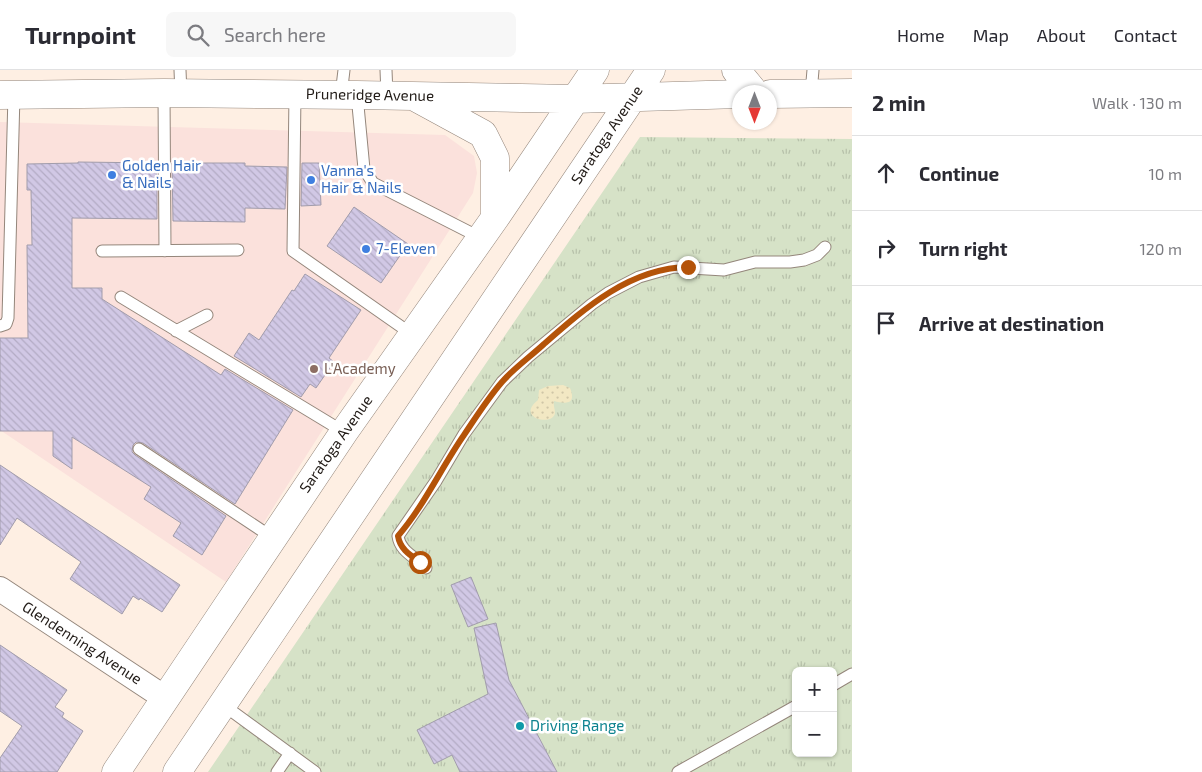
<!DOCTYPE html>
<meta charset="utf-8">
<style>
:root{--surface:#fff;--page:#f7f7f7;--text:#2b2b33;--muted:#7c7c81;--line:#e1e1e2}
body{margin:0;font-family:"Exo 2",sans-serif;background:var(--page);color:var(--text)}
.controls{position:absolute;right:15px;bottom:15px;display:grid;overflow:hidden;border-radius:8px;box-shadow:0 1px 4px #0004}
.controls button{width:45px;height:45px;display:grid;place-items:center;padding:0;border:0;border-bottom:1px solid var(--line);background:var(--surface);color:var(--text);font:25px sans-serif}
.compass{position:absolute;left:732px;top:15px;width:45px;height:45px;border-radius:50%;background:var(--surface);box-shadow:0 1px 4px #0004;rotate:180deg}
.stop{position:absolute;width:15px;height:15px;margin:-11px;border:4px solid #b45309;border-radius:50%;background:#fff}
.stop.end{background:#b45309;border-color:#fff;box-shadow:0 1px 5px #0008}
.list{margin:0;padding:0;list-style:none}
h2{display:flex;justify-content:space-between;align-items:center;height:65px;margin:0;padding:0 20px;font-size:21px}
h2 small{font-size:16px;font-weight:400;color:var(--muted)}
.list li{display:grid;grid-template-columns:32px 1fr auto;gap:15px;align-items:center;box-sizing:border-box;height:75px;padding:0 20px;border-top:1px solid var(--line)}
.list b{display:block;font-size:19px;white-space:nowrap}
.list em{font-size:16px;font-style:normal;color:var(--muted)}
.icon{flex:none;width:28px;height:28px;fill:none;stroke:currentColor;stroke-width:2;stroke-linecap:round;stroke-linejoin:round}
.map{position:relative;flex:none;width:852px;height:702px;overflow:hidden}
header{display:flex;align-items:center;gap:30px;box-sizing:border-box;height:70px;padding:0 25px;background:var(--surface);border-bottom:1px solid var(--line)}
header strong{font-size:24px}
nav{display:flex;gap:28px;margin-inline-start:auto;font-size:18px}
.search{width:350px;height:45px;background:var(--page);display:flex;align-items:center;gap:12px;box-sizing:border-box;padding:0 18px;border-radius:8px;color:var(--muted);font-size:19px}
main{display:flex}
aside{flex:1;background:var(--surface)}
.map>svg:first-child{display:block}
</style>
<header>
<strong>Turnpoint</strong>
<div class="search"><svg class="icon" aria-label="search" viewBox="0 0 24 24"><circle cx="10" cy="10" r="6"/><path d="M15 15l6 6"/></svg>Search here</div>
<nav><a>Home</a><a>Map</a><a>About</a><a>Contact</a></nav>
</header>
<main>
<div class="map">
<svg width="852" height="702" viewBox="0 0 852 702">
<defs>
<pattern id="grass-tufts" width="24" height="20" patternUnits="userSpaceOnUse" patternTransform="scale(1.25)"><rect width="24" height="20" fill="#d6e2c7"/><path d="M3 7l-1-3M5 7V3M7 7l1-3M15 17l-1-3M17 17v-4M19 17l1-3" fill="none" stroke="#b7c1aa"/></pattern>
<pattern id="sand-dots" width="8" height="8" patternUnits="userSpaceOnUse" patternTransform="scale(1.25)"><rect width="8" height="8" fill="#f2e8c3"/><path d="M2 2h.1M6 6h.1" fill="none" stroke="#cfc6a7" stroke-width="1.8" stroke-linecap="round"/></pattern>
<pattern id="building-back-hatch" width="6" height="6" patternUnits="userSpaceOnUse" patternTransform="scale(1.25)"><rect width="6" height="6" fill="#d1c8e5"/><path d="M-1 5l2 2M0 0l6 6M5-1l2 2" fill="none" stroke="#b3abc4"/></pattern>
</defs>
<rect width="100%" height="100%" fill="#feefe3"/>
<path fill="#fbe1dc" d="M0,52L445,65L474,86L477,103L473,123L226,512L0,360Z"/>
<path fill="url(#grass-tufts)" fill-rule="evenodd" d="M640,67L852,69V702H208ZM796,601H833V683H796Z"/>
<path fill="url(#sand-dots)" d="M563,315L570,318C577,335 565,334 554,331C553,335 555,339 555,343C553,357 515,348 538,330L539,320L548,316Z"/>
<path fill="url(#building-back-hatch)" stroke="#a19cab" d="M78,92L157,93V149L72,148V218H102V229L221,305L225,299L293,340L235,434L143,373L136,372L133,375L132,382L135,385L226,446L202,485L173,466L181,453L144,429L151,417L72,367V399L53,386V361H0V268H28L27,175H32L31,120H27V94L78,93Z
M172,93H245V96L287,97L285,139L245,138V152L173,151Z
M302,93H319L321,135L301,136Z
M354,137L408,174L381,213L327,176Z
M305,204L361,240L329,288L334,292L316,318L310,314L301,327L234,286L249,263L259,270L292,220L294,221Z
M0,395L180,515L162,542L140,528L139,530L133,526L122,544L70,509L81,492L17,448L0,475Z
M471,507L488,549L468,557L451,515Z
M496,553L509,610L557,702H460L452,685L434,694L417,660L488,624L474,558Z
M0,575L67,620L55,637L64,643L62,647L83,661L57,702H0V688L22,656L0,641Z"/>
<g fill="none" stroke-linecap="round" stroke-linejoin="round">
<g stroke="#94867b" stroke-width="13">
<path id="lane" d="M180,0L181,24
M386,0L387,25
M164,23L165,181
M811,23L813,0
M295,24L293,181L413,265
M341,25L344,0
M357,25L364,99L373,113L481,168
M102,181L238,180
M121,227L344,362
M0,256L6,254L8,248L14,25
M176,261L207,245
M139,379L273,468
M426,498C416,487 400,482 398,466L436,411L464,364L502,312L528,287L592,234L608,223L639,207L674,197L724,200L755,192H790L804,190L817,185L825,177
M833,615L852,604
M222,634L315,702
M277,702L290,683
M678,702L796,636"/>
</g>
<g stroke="#94867b" stroke-width="26">
<path id="street" d="M0,519L165,628"/>
</g>
<g stroke="#94867b" stroke-width="29">
<path id="secondary" d="M736,0L754,22
M770,24L852,23
M0,25L164,23L357,25L574,29L740,24
M415,27L483,64L495,88V148
M116,702L344,362L495,148L595,0
M177,702L651,0"/>
</g>
<use href="#lane" stroke="#fff" stroke-width="11"/>
<use href="#street" stroke="#fff" stroke-width="24"/>
<use href="#secondary" stroke="#fff" stroke-width="28"/>
</g>
<g fill="none" stroke-linecap="round" stroke-linejoin="round">
<path stroke="#b45309" stroke-width="6" d="M420,492C410,485 400,479 398,466C424,436 441,398 464,365C476,347 488,328 502,312C514,298 530,287 544,274C585,238 630,198 688,197"/>
</g>
<g fill="#3f7fe0" stroke="#fff" stroke-width="2">
<circle cx="112" cy="105" r="5"/>
<circle cx="311" cy="110" r="5"/>
<circle cx="366" cy="179" r="5"/>
</g>
<circle fill="#8d6e63" stroke="#fff" stroke-width="2" cx="314" cy="299" r="5"/>
<circle fill="#0f9aa8" stroke="#fff" stroke-width="2" cx="520" cy="656" r="5"/>
<g text-anchor="middle" stroke-width="5" stroke-linejoin="round" paint-order="stroke">
<g font-size="15" fill="#211b17" stroke="#fff">
<text transform="translate(370 25) rotate(1)" y="5">Pruneridge Avenue</text>
<text transform="translate(607 65) rotate(-56)" y="5">Saratoga Avenue</text>
<text transform="translate(336 374) rotate(-55)" y="5">Saratoga Avenue</text>
<text transform="translate(82 573) rotate(33)" y="5">Glendenning Avenue</text>
</g>
<g font-size="15" fill="#366cbe" stroke="#fff" text-anchor="start">
<text x="122" y="101">Golden Hair<tspan x="122" dy="17">&amp; Nails</tspan></text>
<text x="321" y="106">Vanna's<tspan x="321" dy="17">Hair &amp; Nails</tspan></text>
<text x="376" y="184">7-Eleven</text>
</g>
<g font-size="15" fill="#785e54" stroke="#fff" text-anchor="start">
<text x="324" y="304">L'Academy</text>
</g>
<g font-size="15" fill="#0d838f" stroke="#fff" text-anchor="start">
<text x="530" y="661">Driving Range</text>
</g>
</g>
</svg>
<div class="controls">
<button>+</button>
<button>−</button>
</div>
<svg class="compass" viewBox="-18 -18 36 36"><path d="M0-13l5 13h-10z" fill="#e53935"/><path d="M0 13l5-13h-10z" fill="#7c7c81"/></svg>
<div class="stop" style="left:420px;top:492px"></div>
<div class="stop end" style="left:688px;top:197px"></div>
</div>
<aside>
<h2>2 min<small>Walk · 130 m</small></h2>
<ul class="list">
<li><svg class="icon" aria-label="ahead" viewBox="0 0 24 24"><path d="M12 20V5M6 11l6-6 6 6"/></svg><div><b>Continue</b></div><em>10 m</em></li>
<li><svg class="icon" aria-label="right" viewBox="0 0 24 24"><path d="M7 20v-9h11M14 6l5 5-5 5"/></svg><div><b>Turn right</b></div><em>120 m</em></li>
<li><svg class="icon" aria-label="arrive" viewBox="0 0 24 24"><path d="M6 21V4h12l-3 4 3 4H6"/></svg><div><b>Arrive at destination</b></div></li>
</ul>
</aside>
</main>
